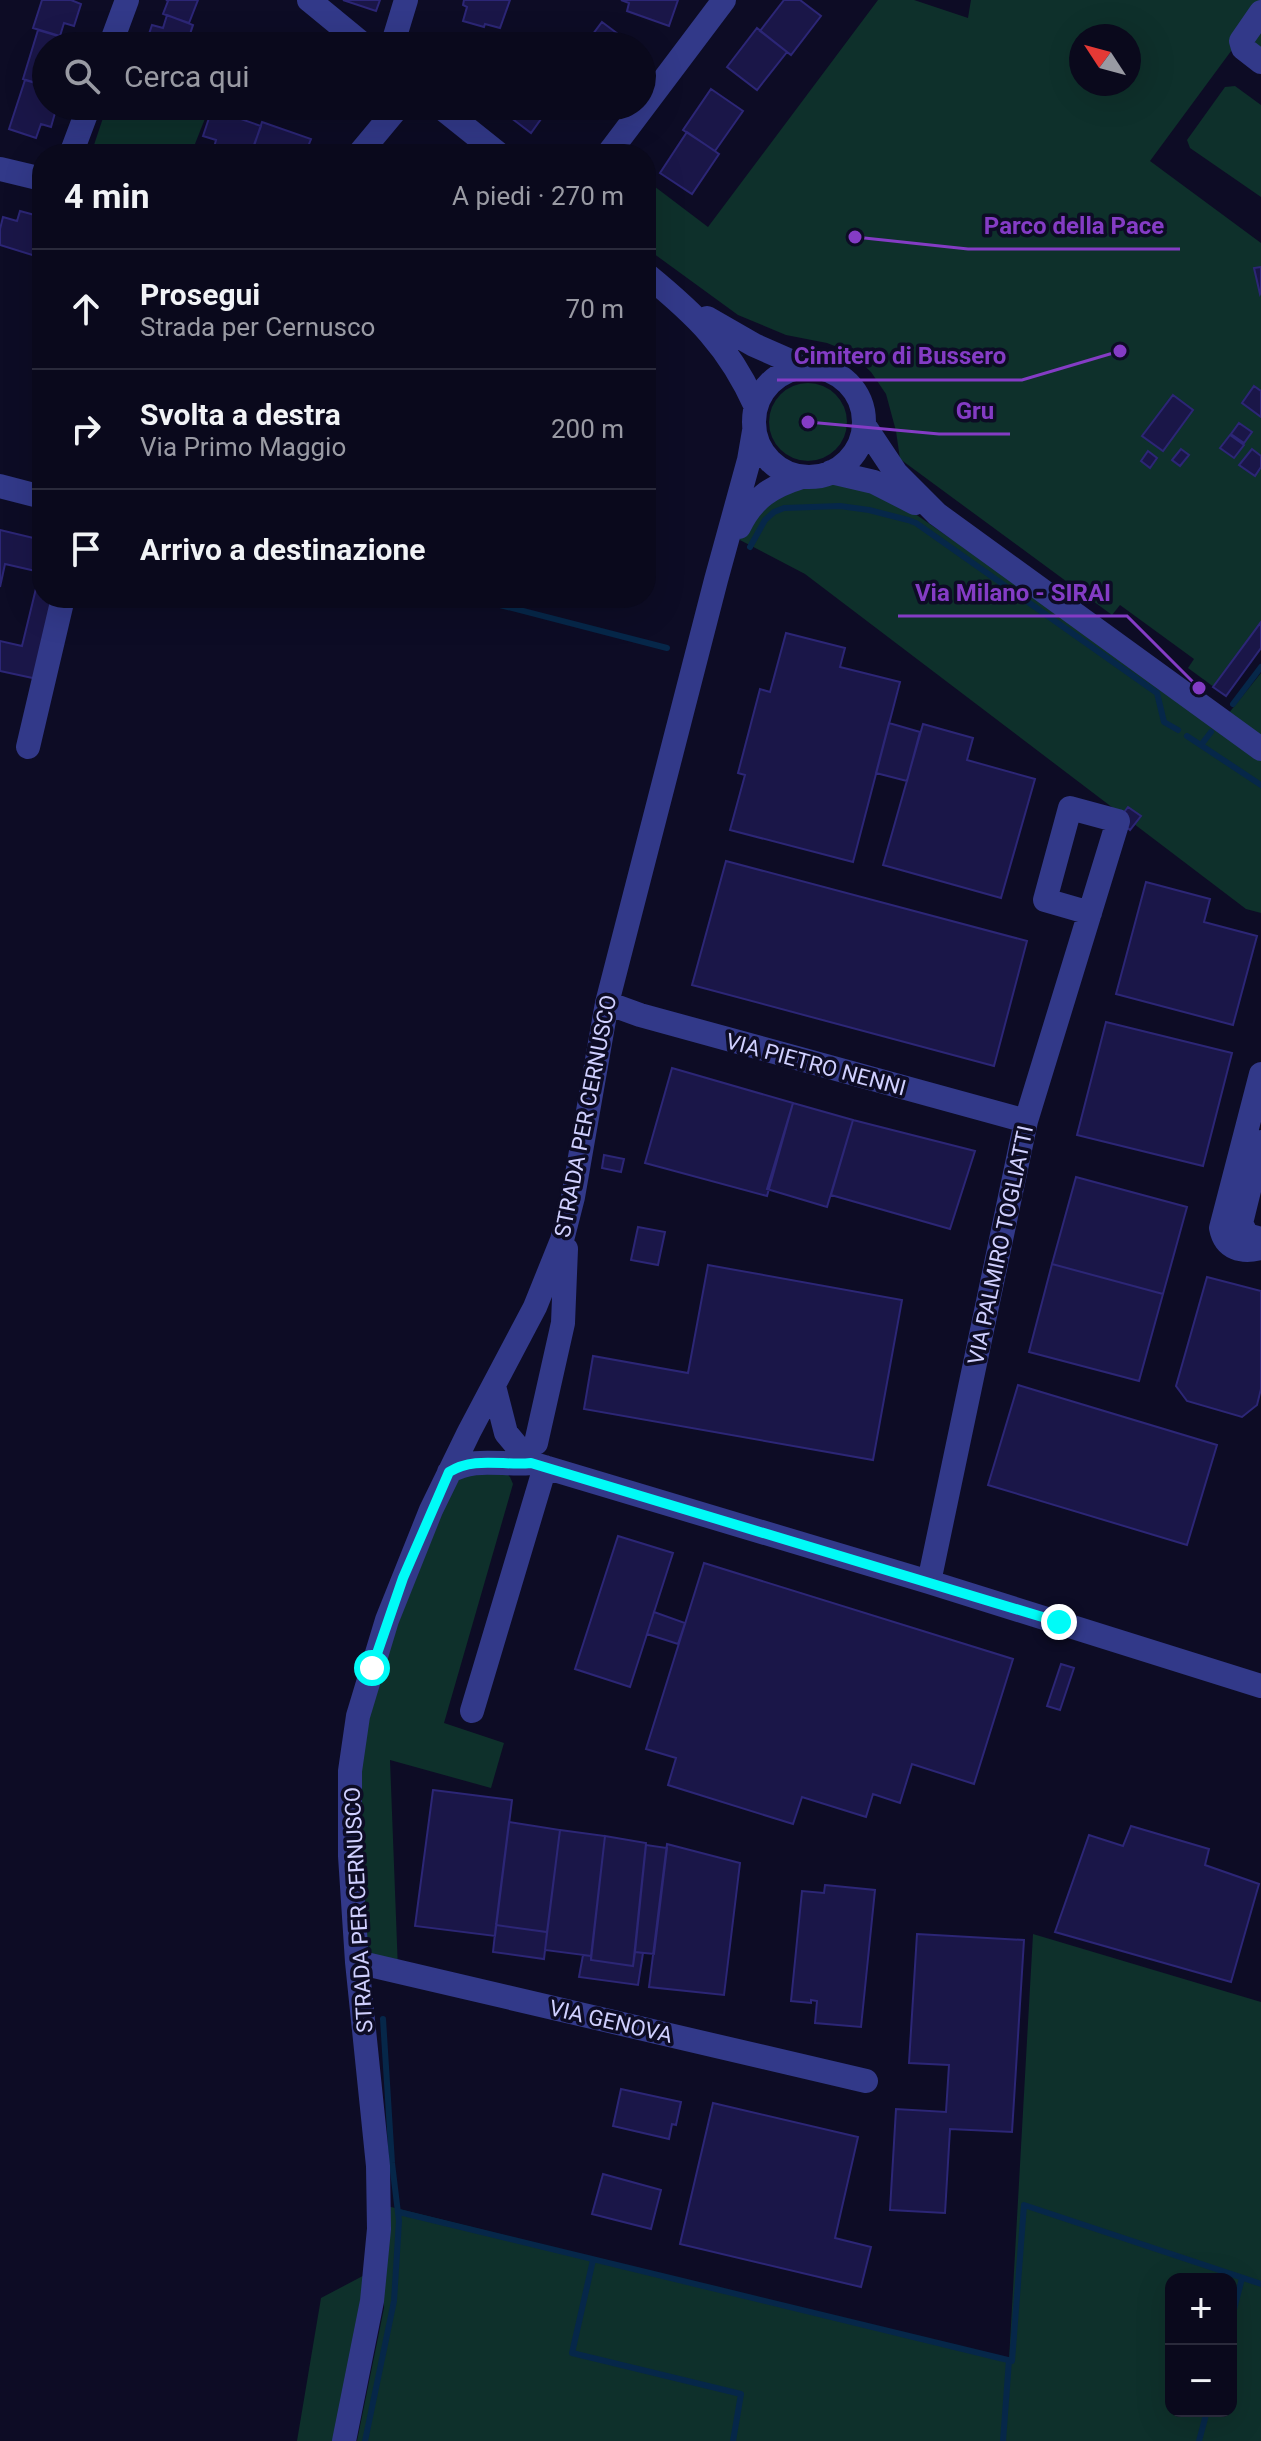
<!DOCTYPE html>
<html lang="it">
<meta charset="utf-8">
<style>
:root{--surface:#0a091c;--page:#181729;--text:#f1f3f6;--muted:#999aa3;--line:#2a2a3b}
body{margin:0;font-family:Roboto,sans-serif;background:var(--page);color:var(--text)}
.controls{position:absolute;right:24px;bottom:24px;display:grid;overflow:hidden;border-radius:16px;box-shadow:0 8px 32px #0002}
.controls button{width:72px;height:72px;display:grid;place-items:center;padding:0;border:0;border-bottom:2px solid var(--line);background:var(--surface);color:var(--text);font:40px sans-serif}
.compass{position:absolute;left:1069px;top:24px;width:72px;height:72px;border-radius:50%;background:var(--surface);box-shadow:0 8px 32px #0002;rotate:306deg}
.stop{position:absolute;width:24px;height:24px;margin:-18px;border:6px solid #00fbf7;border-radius:50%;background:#fff}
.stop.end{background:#00fbf7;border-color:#fff;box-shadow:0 2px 8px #0008}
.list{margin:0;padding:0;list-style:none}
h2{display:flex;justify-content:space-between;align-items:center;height:104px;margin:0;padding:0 32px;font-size:34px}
h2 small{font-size:26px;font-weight:400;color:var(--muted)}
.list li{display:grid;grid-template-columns:52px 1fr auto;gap:24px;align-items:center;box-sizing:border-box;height:120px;padding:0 32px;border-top:2px solid var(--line)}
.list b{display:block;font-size:30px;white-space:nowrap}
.list p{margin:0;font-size:26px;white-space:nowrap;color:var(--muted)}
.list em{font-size:26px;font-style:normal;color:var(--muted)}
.icon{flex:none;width:44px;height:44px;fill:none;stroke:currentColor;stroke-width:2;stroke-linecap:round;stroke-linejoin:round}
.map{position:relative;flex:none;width:1261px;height:2441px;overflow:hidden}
.search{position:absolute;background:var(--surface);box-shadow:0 8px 32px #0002;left:32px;top:32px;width:624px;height:88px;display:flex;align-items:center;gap:20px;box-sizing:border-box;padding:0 28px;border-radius:44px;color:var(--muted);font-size:30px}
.panel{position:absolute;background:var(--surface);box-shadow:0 8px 32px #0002;left:32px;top:144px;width:624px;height:464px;border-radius:32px}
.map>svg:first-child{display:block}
</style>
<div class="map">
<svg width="1261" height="2441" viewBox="0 0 1261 2441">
<rect width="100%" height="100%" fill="#0d0c25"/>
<path fill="#0e302b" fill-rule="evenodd" d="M878,0H914L968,18L971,0H1261V62L1237,43L1150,161L1261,243V648L1226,696L1188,668L1194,659L1120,605L1112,615L900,459L896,431L886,394L871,372L850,352L827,343L786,335L738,315L646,248V180L708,227ZM1081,36H1129V84H1081Z
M1235,86L1261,105V197L1190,148L1187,140L1225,87Z
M107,106H210L191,154H91Z
M769 422a39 39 0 1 1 78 0a39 39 0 1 1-78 0Z
M836,484L892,498L1220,724L1261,673V913L1246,909L805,574L738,539L772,494Z
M495,1464L510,1477L513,1484L444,1723L504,1743L491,1788L390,1760L398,1970L359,1962L355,1739L448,1474Z
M1033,1934L1261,2002V2441H357L384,2308L383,2205L1009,2360ZM1171,2279H1231V2411H1171Z
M376,2269L343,2441H297L321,2298Z"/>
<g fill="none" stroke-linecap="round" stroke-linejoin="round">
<path stroke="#062749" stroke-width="6" d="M750,547L765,520L774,512L784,508L840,506L869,510L908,520L916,523L1157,693L1164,722L1178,730
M473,598L667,648
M1233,704L1261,667
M1187,736L1261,785
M1201,745L1211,732
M399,2212L1012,2361L1024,2205L1261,2284
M593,2260L572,2353L741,2394L733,2441
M1231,2321L1242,2278
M365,2441L394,2301L399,2221L392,2163L383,2019
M1003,2441L1009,2360
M1199,2441L1207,2411"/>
</g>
<path fill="#1a1648" stroke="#2c2676" stroke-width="2" d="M42,0H71L81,4L74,26L64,23L60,36L33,28Z
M166,0H198L189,23L163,14L168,1Z
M343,0H380L376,11Z
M464,0H510L500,28L485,24L484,27L463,21L467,7L463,5Z
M621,0H678L669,26L627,11L629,3Z
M784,0H800L821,16L791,55L760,31Z
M167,15L193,25L186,46H145L152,25L163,28Z
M602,22L634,46H584Z
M757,28L787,52L757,90L727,67Z
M38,30L65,38L63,46H46V86L23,79Z
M255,38L278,46H252Z
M25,80L46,86V106H57L51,127L41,124L36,138L9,129Z
M711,89L743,111L715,151L683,130Z
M499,106H541L546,112L531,133L498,108Z
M212,109L261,126L251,153L238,148L236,154H223L213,151L216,140L203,136Z
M262,122L311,139L305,154H265L253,149Z
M687,132L719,154L692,194L660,173Z
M20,211L42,217L39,227L42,228V258L0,245V229L3,217L17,221Z
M1261,267V292L1260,294L1254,268Z
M1254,386L1261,391V417L1242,403Z
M1173,395L1193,410L1163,451L1142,436Z
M1239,423L1252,432L1244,443L1231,434Z
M1230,435L1244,445L1234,458L1220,448Z
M1181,449L1189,455L1180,466L1172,460Z
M1252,449L1261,456V467L1255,476L1239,465Z
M1148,451L1157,458L1150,468L1141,461Z
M0,530L42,540V598H61L42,680L0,671V641L22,646L40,572L5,564L0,587Z
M1261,622V648L1226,696L1213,687Z
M786,633L845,648L840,667L900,682L853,862L730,830L745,775L738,773L760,689L770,692Z
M889,723L920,732L907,781L876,773Z
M923,724L973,738L967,760L1035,779L1001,898L883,865Z
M1128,807L1141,816L1130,830L1118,820Z
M726,861L1027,941L994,1066L692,985Z
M1146,882L1210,899L1204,922L1257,936L1233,1025L1116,994Z
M1106,1022L1232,1053L1203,1166L1077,1135Z
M672,1068L793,1103L767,1196L645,1163Z
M793,1103L853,1120L827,1207L767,1189Z
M853,1120L975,1151L950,1229L831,1195Z
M604,1155L624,1159L621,1172L602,1168Z
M1076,1177L1187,1207L1163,1294L1052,1264Z
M638,1227L665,1232L658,1265L631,1260Z
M1052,1264L1163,1294L1139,1381L1029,1352Z
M708,1265L902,1300L873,1460L584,1409L593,1356L688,1373Z
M1207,1277L1261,1291V1389L1257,1405L1242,1417L1187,1401L1176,1386Z
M1018,1385L1217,1445L1187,1545L988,1485Z
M618,1536L673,1553L630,1687L575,1669Z
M704,1563L1013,1659L974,1784L912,1764L900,1803L873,1794L866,1817L802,1797L793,1824L668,1785L676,1758L646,1749Z
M654,1612L685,1623L678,1644L647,1634Z
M1061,1664L1074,1668L1060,1710L1047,1706Z
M433,1790L512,1800L495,1936L415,1926Z
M509,1822L560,1830L547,1932L496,1925Z
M1131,1826L1209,1849L1205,1865L1259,1884L1231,1982L1055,1932L1089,1835L1123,1846Z
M560,1830L605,1836L591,1956L545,1950Z
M605,1836L646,1843L633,1966L591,1960Z
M667,1844L740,1863L724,1995L649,1987Z
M646,1845L667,1848L654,1954L635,1952Z
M825,1885L875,1890L861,2027L815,2023L817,2001L811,2000V2003L791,2001L802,1891L824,1893Z
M496,1925L547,1932L544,1959L493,1952Z
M917,1934L1024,1940L1012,2132L950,2129L945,2213L890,2210L896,2109L946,2112L949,2065L909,2063Z
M635,1952L643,1953L638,1985L579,1977L583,1955L591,1956V1960L633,1966Z
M621,2089L681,2102L676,2125L672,2124L669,2139L613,2126Z
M713,2103L858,2137L835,2238L871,2247L861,2287L680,2244Z
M603,2174L661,2190L651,2229L592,2214Z"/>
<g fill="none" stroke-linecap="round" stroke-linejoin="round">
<path stroke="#323989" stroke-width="24" d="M309,0L365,46
M1261,12L1241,41L1243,48L1261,62
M110,46L127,0
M392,46L406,0
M439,106L499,154
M71,154L89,106
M359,154L399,106
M608,154L724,0
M0,169L42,179
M646,274C696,315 729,346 756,407
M707,318L754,345L804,367
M754 422a55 55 0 1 1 110 0a55 55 0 1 1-110 0Z
M864,425L896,473L937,514L1261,749
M831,472L874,482L915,503
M0,486L42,497
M739,527C753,498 772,486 802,477
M28,747L63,598
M607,1003L640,1015L1026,1121
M1261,1074L1221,1228C1225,1249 1242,1253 1261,1248
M1261,1142L1241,1223L1247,1235L1261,1239
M494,1386L506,1433L531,1463
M536,1443L563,1323L566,1249
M449,1472C474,1456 503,1466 531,1463L929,1582L1261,1686
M929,1582L1026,1121L1118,821L1070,808L1045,900L1090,913
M472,1711L545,1467
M357,1962L866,2081
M344,2441L372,2301L379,2229L378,2166L357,1962L350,1856V1771L358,1716L387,1620L431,1510L469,1432L535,1307L562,1240L573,1197L607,1003L716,580L749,460L754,431"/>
</g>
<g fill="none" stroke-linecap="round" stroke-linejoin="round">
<path stroke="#00fbf7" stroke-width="10" d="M372,1668L403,1578L449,1472C475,1456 503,1466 531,1463L1059,1622"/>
</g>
<g text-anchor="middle" stroke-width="7" stroke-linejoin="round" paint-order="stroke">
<g font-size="22" fill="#d0d0ff" stroke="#0d0c25">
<text transform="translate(816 1064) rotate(15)" y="8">VIA PIETRO NENNI</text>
<text transform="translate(585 1116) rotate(-79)" y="8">STRADA PER CERNUSCO</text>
<text transform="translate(1000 1245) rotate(-78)" y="8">VIA PALMIRO TOGLIATTI</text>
<text transform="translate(358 1910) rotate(-93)" y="8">STRADA PER CERNUSCO</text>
<text transform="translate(611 2021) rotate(13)" y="8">VIA GENOVA</text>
</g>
</g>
<path fill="none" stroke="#843cc5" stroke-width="3" d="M855 237L968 249H1180M1120 351L1022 380H777M808 422L939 434H1010M1199 688L1127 616H898"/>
<g fill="#843cc5" stroke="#0d0c25" stroke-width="3">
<circle cx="855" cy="237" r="8"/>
<circle cx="1120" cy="351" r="8"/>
<circle cx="808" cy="422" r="8"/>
<circle cx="1199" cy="688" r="8"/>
</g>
<g font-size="24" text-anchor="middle" font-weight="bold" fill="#843cc5" stroke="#0d0c25" stroke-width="7" stroke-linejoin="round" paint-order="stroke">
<text x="1074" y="234">Parco della Pace</text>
<text x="900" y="364">Cimitero di Bussero</text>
<text x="975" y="419">Gru</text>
<text x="1013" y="601">Via Milano - SIRAI</text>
</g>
</svg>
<div class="controls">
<button>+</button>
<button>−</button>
</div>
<svg class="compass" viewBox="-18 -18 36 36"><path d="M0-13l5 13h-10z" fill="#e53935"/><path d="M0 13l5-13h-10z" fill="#999aa3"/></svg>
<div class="stop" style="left:372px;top:1668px"></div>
<div class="stop end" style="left:1059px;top:1622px"></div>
<div class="search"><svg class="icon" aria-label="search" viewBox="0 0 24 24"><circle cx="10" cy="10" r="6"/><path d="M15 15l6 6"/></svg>Cerca qui</div>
<section class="panel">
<h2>4 min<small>A piedi · 270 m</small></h2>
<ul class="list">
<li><svg class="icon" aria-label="ahead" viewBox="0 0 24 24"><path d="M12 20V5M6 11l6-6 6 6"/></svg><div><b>Prosegui</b><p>Strada per Cernusco</p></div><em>70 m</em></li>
<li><svg class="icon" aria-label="right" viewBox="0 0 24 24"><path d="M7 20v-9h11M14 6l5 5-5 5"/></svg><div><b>Svolta a destra</b><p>Via Primo Maggio</p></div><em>200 m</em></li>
<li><svg class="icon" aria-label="arrive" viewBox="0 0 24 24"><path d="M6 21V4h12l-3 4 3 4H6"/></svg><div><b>Arrivo a destinazione</b></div></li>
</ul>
</section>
</div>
